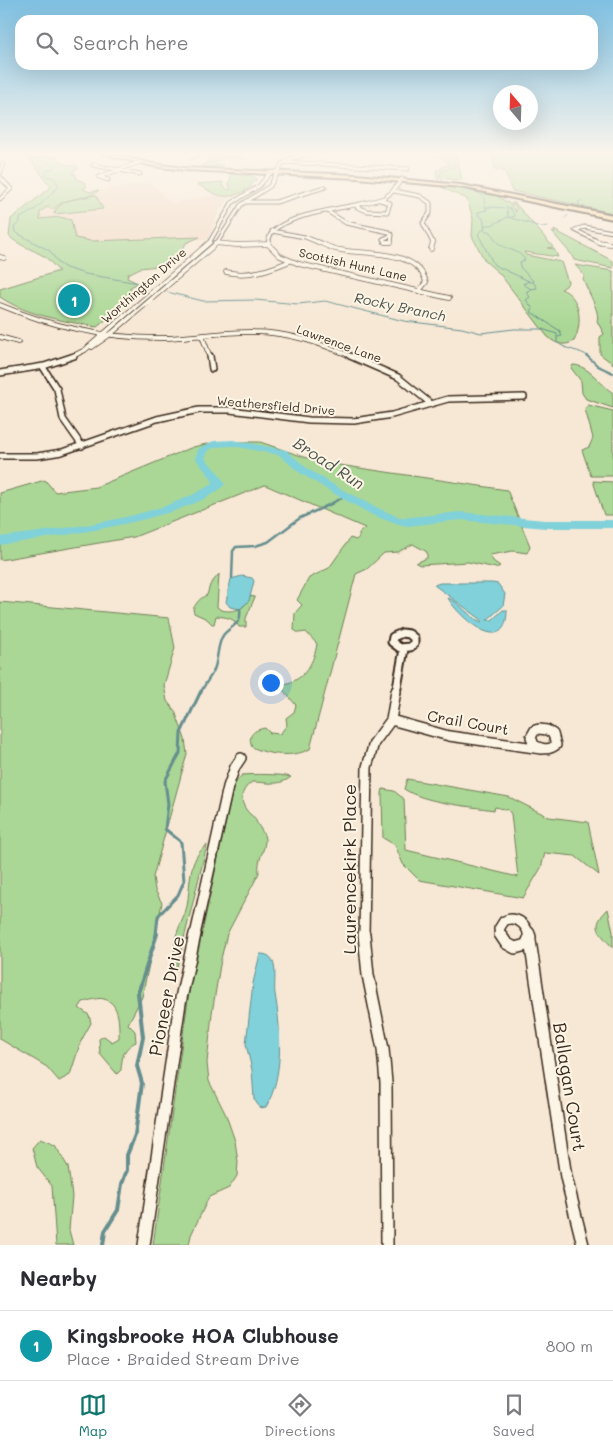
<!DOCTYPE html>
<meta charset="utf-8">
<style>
:root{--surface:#fff;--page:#f7f7f7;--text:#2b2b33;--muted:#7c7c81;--line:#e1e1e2;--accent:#0f766e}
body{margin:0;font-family:Mali,sans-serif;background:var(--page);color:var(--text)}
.compass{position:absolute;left:493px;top:85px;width:45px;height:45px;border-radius:50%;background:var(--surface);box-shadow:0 5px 20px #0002;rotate:341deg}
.you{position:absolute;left:270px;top:682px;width:18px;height:18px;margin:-12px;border:4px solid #fff;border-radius:50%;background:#1a73e8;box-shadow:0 0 0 8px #1a73e833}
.badge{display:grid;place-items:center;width:32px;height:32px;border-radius:50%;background:var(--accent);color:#fff;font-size:16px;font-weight:700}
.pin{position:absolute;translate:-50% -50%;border:2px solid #fff;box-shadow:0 1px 5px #0006}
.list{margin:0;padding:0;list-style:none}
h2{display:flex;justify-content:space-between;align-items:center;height:65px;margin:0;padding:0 20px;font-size:21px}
h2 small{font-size:16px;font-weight:400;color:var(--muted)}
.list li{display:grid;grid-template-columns:32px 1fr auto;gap:15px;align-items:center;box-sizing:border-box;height:70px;padding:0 20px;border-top:1px solid var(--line)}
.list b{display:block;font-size:19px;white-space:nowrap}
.list p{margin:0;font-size:16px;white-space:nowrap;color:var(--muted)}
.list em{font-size:16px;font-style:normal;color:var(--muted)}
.icon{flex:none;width:28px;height:28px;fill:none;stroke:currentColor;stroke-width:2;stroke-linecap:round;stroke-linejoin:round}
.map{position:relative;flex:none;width:613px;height:1245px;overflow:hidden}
.search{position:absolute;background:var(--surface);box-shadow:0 5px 20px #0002;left:15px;right:15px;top:15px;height:55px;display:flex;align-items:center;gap:12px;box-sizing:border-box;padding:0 18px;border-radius:15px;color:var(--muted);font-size:19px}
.sheet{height:135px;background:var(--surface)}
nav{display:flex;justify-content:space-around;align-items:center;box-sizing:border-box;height:70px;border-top:1px solid var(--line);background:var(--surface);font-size:14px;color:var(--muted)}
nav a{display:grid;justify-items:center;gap:2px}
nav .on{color:var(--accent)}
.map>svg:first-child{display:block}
</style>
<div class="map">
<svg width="613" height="1245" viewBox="0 0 613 1245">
<rect width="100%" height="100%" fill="#f7e8d5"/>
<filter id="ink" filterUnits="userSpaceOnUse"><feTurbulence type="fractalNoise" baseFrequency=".02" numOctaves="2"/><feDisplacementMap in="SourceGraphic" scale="10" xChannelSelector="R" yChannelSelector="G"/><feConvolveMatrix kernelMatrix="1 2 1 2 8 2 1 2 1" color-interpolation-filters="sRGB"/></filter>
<g filter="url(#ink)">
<path fill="#f1d8c2" d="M150,183L172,203L216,195L232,197L220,209L208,239L204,240L187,238L93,247L22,217L61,197Z"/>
<path fill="#aad795" stroke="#72805a" d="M201,153H212L246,159L226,158L211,163L223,165V167L200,166L209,162L206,161L211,159V156L190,160Z
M429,153H456L462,180L437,178L436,171L449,164L445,159Z
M492,153H613V213L512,191L505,172L495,169Z
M42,156L57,157C61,164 70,166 77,166L79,169L74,170L72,174H76L77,179L86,183V187L83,189L90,192L99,190C87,202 65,195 53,210L47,207L40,212V219L60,217L71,220L75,238L91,241L200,237L186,243L177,259L167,265L140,268L128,274L127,278L138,283L129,288L135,291V296L97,327C65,321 28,316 0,297V289L59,271C54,267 50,260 45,257C33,249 19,246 9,236L11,219L51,187L30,159Z
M231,174L252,176L257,179C252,182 252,187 246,190C225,202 216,195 197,184L223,182L222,185L228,190L231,189L228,183L230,181Z
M444,186L497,196L510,204L516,212V207L511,203H515L553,247L547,248L554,249L558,257L524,252L526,255L561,262L568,282L566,286L561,289C581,296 583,324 574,341C564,347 555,344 547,336L500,274L485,261L472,236L473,218L467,199L441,187Z
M96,195L103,209L54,214C59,198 82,198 96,195Z
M554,230L613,261V268L574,260L571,254L552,232L555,233Z
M575,265L613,271V364L600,354V337L604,334L597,321C601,312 586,289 583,278L585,276Z
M573,365C588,365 601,385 613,393V408L586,399L582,393L581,381L571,368Z
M588,405L613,411V476H591L582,450L589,447L593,438L585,409Z
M216,442H260L319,462L507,490L530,546L527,553L513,551L490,555L493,561L500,566L496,568L468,562L420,565L416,563L427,558V552L413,544L398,552L384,553L367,569L356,574L310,749C293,758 268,755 252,747C247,734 254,730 265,728L270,733L280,734L287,725L286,718L294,712L296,705L283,690L273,688L269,683C276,681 282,685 288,683C306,678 314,661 317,644L306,632L299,633L294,630L295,613L302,605L297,600L309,578L329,568L348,541L350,538L356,540L359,537V533L365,528L265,485L134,537L0,560V493L45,480L55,492L96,487L193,447Z
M593,481L613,482V515H604Z
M219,574L217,607L221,610C233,613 247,609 250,596L255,597L246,618V627H239C235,618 226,617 216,616L214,624H212L207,619L194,613L193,609C197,602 200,598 207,595L210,585Z
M0,602L169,618L175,648L164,685L167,701L175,711L185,739L187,754L153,877L155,890L162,903L142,997L128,1024L135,1031L136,1042C123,1048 122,1057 121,1070L117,1074L100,1054L99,1039L104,1036L112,1042L119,1038C119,1024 120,1003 104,999C98,997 89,1001 83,1002L79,1008L89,1015L91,1023L81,1041L70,1075L59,1081L47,1067L0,1039Z
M242,775C254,774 280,774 291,777C278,787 267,782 252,782C237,792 240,808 255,818C257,826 265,832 265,840C265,852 257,858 259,873L227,934L221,959L212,1013L207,1063L209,1081L226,1115L235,1141L238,1162L237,1176L229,1188L209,1197L191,1235L189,1245H153L189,993L233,789L236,782Z
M407,779L509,797L549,817L588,822L599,875L575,856L545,853L541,868L523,898L419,880L403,864L395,845L383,838L382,793L383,789L394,791L404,799L406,850L518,877L511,814L508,810L495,807L494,810C468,806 425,803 404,789Z
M207,845L176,971C175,959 173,947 176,936C179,925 185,917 187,906C191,884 187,860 207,845Z
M608,909L613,932V948C599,932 590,927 608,909Z
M40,1139L55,1145L68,1167L72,1196L69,1230L73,1245H56L52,1186L37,1167L32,1148Z"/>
<path fill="#81d1da" stroke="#658e8f" d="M242,576L252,578L254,581L249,601L240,609L230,607L226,602L231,579Z
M440,583H492L498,584L505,594L503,606L487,620H492L503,610H507C507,659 459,618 448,598C460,602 469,618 482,622V620L434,585Z
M260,954C281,953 273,982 275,994C281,1029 284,1076 266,1107L260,1108L254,1099L252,1070L246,1044L253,983Z"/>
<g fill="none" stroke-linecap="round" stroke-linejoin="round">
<path stroke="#658e8f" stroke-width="1" d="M0,156L33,158L53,164L54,168L46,171V176L54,178L59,186L36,209L20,218V222L14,227L15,232L50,251L58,263L66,268L85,274L138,283L145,289
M438,180L442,171L457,166L443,153
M446,186L479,193L485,198L484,202L487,210L478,212L479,216L483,218L485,228L478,234L494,265L529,281L523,284L531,289L526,292L530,297L526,300L533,309L531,312L560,331L562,336L558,337
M578,205L580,204L578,202L582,200
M485,207L510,208L515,216L511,217
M508,217L541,227L548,226
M565,218L568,215
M484,225H492L508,217L507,210
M484,230L491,232C500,254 516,245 525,260L520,262V267L534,282H529
M531,289L537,288L534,283
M167,292L203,301L255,300L298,304L325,301L404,321L462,328L481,333L514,329H542L557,334V342C566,351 580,349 589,357"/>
<path stroke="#658e8f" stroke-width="2" d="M587,356L598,366L613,373
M330,504L346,496"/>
<path stroke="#658e8f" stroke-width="2.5" d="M232,578L233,551L236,547L255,546L268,542L300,518L333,503
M201,693C204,684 209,680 213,672C219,661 216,644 224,634C233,624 242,625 240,609"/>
<path stroke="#658e8f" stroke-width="3" d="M156,935L158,916L178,895L184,881L181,842L165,829L168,804L165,781L180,753L181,733L201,691"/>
<path stroke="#658e8f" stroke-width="4" d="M103,1245L105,1231L118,1210L122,1184L127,1170V1155L135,1135L142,1083L137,1066L143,1037L138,993L157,934"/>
<path fill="#81d1da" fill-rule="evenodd" d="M233,440L286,450L308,469L339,488L380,509L401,518L460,512L545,520H613V528H545L460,520L408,526L399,525L372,515L331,492L300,473L279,455L233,446L216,447L209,450L205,458L220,475L225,484C196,519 47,538 0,545V537C61,529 163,518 213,483L211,478L195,458L199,448L214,441Z"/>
<g stroke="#3b2a1e" stroke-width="5">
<path id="minor-far5" d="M285,162L408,169
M93,165L140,174
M0,174L3,164
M0,177L11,189L0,199
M108,180L99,177L140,162
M394,191L420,196L430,203V213L423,223L433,243
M245,202H276L325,187
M357,207L367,211L387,212L390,203L380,200
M327,211L346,223L389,232L392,235
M272,231L305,237L320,243
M392,235L391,242H385L383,239Z
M209,243L232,203L259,186L270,173L276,172
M217,243L241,205L270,186L282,164L292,158L312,153
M268,243C269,239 270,235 272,232C293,211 355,208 384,198L392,192L402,179
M601,243L575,230L584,227L613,232"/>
</g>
<g stroke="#3b2a1e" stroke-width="5.5">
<path id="minor-far4" d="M269,242L268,244L280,256L299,264L449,298
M318,242C325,245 332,249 340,250C367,255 417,249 426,282L419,291
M385,242H391
M598,242L610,244
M215,243L237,245L268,244
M431,249L433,242
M0,257L4,258
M226,272C249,277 269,270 290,261
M0,305C50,326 105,338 159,338C191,338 223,331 254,332C289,332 322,344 353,357
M202,336L210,357
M0,337L18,342
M92,347L112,333L218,242
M71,357L85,350L210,242"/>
</g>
<g stroke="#3b2a1e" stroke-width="8">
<path id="minor-far3" d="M210,356L212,369
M350,356L398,377L430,403
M43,367L57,389L63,419L82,446
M0,373L44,366L74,356
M0,456H37L62,452L157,419L199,410H230L309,420L354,421L392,415L448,399L524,397"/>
</g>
<g stroke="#3b2a1e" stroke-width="11">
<path id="minor-far2" d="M402,633L409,634L414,638V644L410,647L400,648L392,642L393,637Z
M396,693L404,649"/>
</g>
<g stroke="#3b2a1e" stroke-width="12">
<path id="minor-far1" d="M391,720L449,736L542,749
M539,729L547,730L553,734L556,745C548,751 542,749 534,745L531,737L535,730Z
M529,932V935
M195,935L228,787L235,767L241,758
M364,935L367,767L374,743L391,720L396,691
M500,935L499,929L504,921C516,915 526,924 529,935"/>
</g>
<g stroke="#3b2a1e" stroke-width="14">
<path id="minor" d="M364,934L368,975L383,1049L386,1083L387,1245
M500,934L506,943L515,948L526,945L530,937L529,934
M529,934L566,1177L583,1245
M144,1245L180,1003L195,934"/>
</g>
<g stroke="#3b2a1e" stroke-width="4">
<path id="primary" d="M101,153H109L153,164L184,168L357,175L461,185L613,215V219L461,187L357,178L184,170L153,166Z"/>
</g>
<use href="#minor-far5" stroke="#fcf5e5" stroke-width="3"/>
<use href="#minor-far4" stroke="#fcf5e5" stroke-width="4"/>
<use href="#minor-far3" stroke="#fcf5e5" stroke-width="5"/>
<use href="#minor-far2" stroke="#fcf5e5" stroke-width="7"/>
<use href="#minor-far1" stroke="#fcf5e5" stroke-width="9"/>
<use href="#minor" stroke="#fcf5e5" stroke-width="11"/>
<use href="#primary" fill="#fbddab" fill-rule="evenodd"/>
</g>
</g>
<linearGradient id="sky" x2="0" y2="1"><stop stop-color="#7fc0e2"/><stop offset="0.47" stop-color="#fbf5ec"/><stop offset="1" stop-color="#fbf5ec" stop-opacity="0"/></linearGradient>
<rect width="613" height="327" fill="url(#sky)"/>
<g text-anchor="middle" stroke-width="4" stroke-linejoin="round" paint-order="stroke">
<g font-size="12" fill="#3b2a1e" stroke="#fcf5e5">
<text transform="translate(353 265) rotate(13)" y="4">Scottish Hunt Lane</text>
<text transform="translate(144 286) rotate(-41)" y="4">Worthington Drive</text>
<text transform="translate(339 344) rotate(20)" y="4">Lawrence Lane</text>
<text transform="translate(276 406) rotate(5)" y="4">Weathersfield Drive</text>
</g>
<g font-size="14" font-style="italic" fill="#4c544d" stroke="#fcf5e5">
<text transform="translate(400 307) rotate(12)" y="5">Rocky Branch</text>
</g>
<g font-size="15" fill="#3b2a1e" stroke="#fcf5e5">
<text transform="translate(468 723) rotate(10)" y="5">Crail Court</text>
</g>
<g font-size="16" font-style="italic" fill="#4c544d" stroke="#fcf5e5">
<text transform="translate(329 463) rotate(33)" y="6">Broad Run</text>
</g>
<g font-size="18" fill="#3b2a1e" stroke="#fcf5e5">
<text transform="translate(350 869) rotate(-90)" y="6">Laurencekirk Place</text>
<text transform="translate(167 996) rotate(-79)" y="6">Pioneer Drive</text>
<text transform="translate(569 1087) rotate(81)" y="6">Ballagan Court</text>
</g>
</g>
</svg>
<svg class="compass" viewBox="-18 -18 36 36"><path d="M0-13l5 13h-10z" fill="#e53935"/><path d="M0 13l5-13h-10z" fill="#7c7c81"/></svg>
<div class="you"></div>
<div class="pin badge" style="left:74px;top:300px;background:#0f9aa8">1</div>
<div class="search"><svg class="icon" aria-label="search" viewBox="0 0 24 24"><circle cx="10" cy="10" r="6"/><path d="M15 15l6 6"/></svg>Search here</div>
</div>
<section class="sheet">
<h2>Nearby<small></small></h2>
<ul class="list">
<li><span class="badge" style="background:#0f9aa8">1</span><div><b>Kingsbrooke HOA Clubhouse</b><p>Place · Braided Stream Drive</p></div><em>800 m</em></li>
</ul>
</section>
<nav>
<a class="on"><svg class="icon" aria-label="map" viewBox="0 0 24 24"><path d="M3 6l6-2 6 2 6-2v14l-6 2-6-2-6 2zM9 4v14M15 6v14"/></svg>Map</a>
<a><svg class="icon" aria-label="directions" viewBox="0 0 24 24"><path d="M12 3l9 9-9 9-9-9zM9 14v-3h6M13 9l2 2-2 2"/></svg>Directions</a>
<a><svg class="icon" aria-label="saved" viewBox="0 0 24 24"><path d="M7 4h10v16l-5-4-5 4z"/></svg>Saved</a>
</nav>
